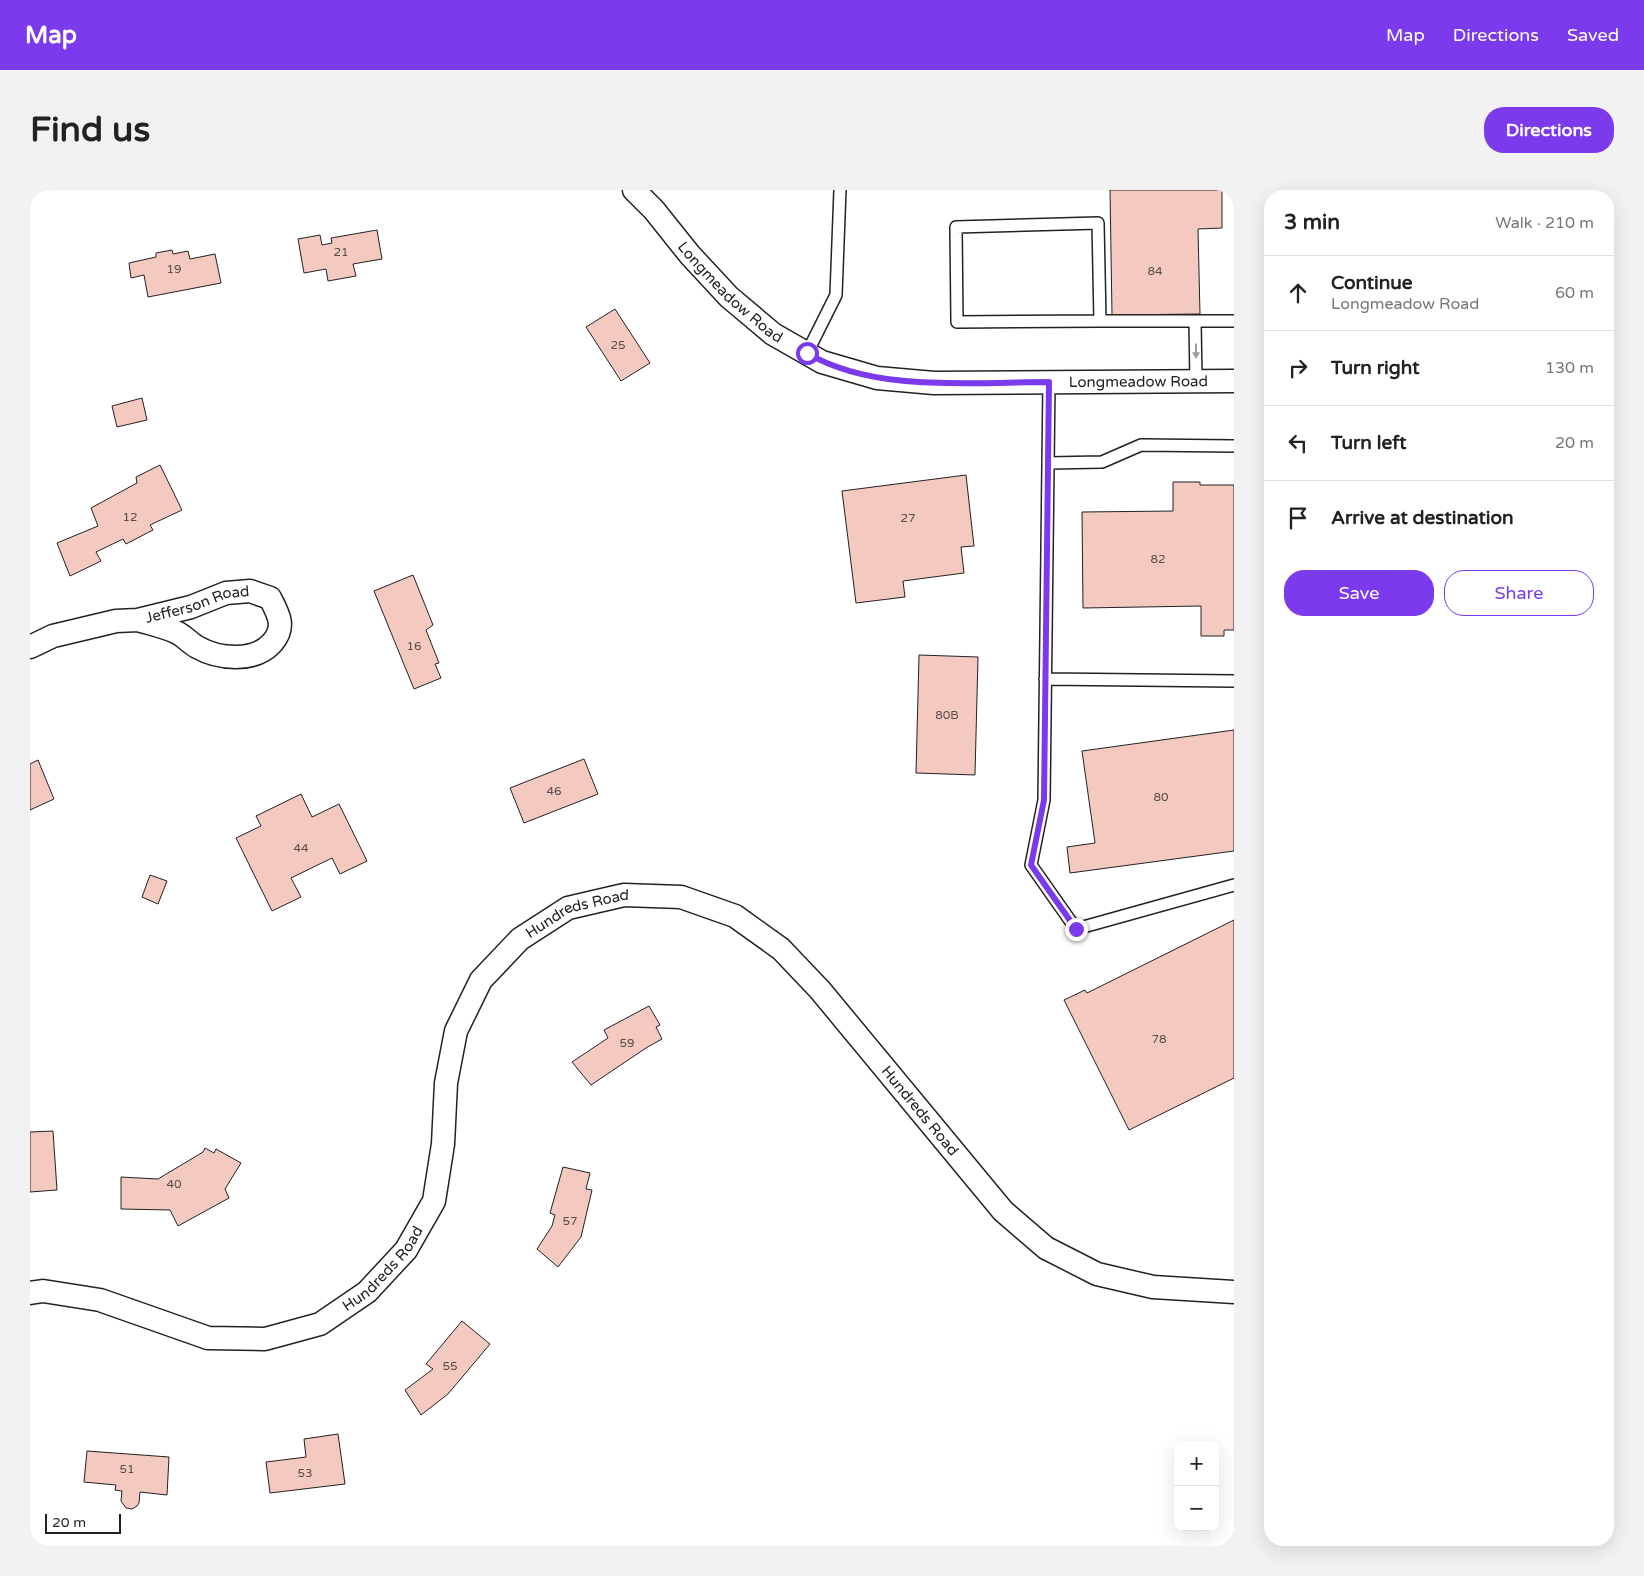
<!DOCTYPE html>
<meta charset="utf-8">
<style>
:root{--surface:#fff;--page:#f2f2f2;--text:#222;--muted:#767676;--line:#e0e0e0;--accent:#7c3aed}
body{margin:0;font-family:"Varela Round",sans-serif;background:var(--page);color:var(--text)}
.controls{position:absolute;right:15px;bottom:15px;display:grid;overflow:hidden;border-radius:10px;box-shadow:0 5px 20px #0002}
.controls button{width:45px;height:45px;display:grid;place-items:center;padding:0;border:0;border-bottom:1px solid var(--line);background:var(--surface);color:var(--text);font:25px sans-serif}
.scale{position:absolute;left:15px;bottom:12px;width:76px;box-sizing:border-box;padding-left:5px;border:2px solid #222;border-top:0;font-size:14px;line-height:18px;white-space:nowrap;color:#222;-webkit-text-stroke:4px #fff;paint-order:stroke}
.stop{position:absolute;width:15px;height:15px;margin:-11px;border:4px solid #7c3aed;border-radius:50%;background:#fff}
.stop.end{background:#7c3aed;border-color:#fff;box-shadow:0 1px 5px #0008}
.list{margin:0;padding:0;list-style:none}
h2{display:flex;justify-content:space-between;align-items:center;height:65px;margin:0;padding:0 20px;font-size:21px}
h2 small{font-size:16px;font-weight:400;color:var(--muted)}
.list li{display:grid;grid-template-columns:32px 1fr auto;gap:15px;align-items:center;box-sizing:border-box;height:75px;padding:0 20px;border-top:1px solid var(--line)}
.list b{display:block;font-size:19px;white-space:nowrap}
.list p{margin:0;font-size:16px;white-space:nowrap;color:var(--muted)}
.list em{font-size:16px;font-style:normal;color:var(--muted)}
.actions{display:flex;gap:10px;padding:15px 20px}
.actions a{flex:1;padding:11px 0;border:1px solid var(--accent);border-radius:20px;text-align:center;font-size:18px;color:var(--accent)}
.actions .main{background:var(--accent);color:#fff}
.icon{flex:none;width:28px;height:28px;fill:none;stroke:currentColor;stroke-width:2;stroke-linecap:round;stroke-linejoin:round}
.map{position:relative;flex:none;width:1204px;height:1356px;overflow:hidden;border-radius:20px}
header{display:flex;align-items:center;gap:30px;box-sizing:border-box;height:70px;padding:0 25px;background:var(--accent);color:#fff}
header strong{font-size:24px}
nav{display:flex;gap:28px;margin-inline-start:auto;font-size:18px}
.intro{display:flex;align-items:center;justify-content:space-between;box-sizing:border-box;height:120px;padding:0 30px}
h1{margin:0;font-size:35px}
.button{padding:12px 22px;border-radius:20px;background:var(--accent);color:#fff;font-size:18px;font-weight:700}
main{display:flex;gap:30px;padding:0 30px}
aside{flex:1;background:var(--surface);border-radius:20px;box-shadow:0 5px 20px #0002}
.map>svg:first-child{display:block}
</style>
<header>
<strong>Map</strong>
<nav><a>Map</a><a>Directions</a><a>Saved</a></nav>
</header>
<div class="intro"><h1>Find us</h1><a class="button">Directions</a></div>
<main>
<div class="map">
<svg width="1204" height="1356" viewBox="0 0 1204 1356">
<rect width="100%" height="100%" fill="#fff"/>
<path fill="#f3c9c0" stroke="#222" d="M1080,0H1192V38L1168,39L1170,124L1082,125Z
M347,40L352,69L323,74L326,86L298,91L296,79L274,83L268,49L290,45L292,55L302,53L301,48Z
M142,60L143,64L158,61L160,69L185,64L191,93L118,107L114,85L101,88L99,73L126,67V63Z
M585,119L620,173L591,191L556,137Z
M112,208L117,230L87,237L82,216Z
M130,275L152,320L120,335L123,340L96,354L93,349L66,362L71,371L40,386L27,353L68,336L61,318L107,293L106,287Z
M936,285L944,356L931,357L934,383L873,391L875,407L826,413L812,301Z
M1143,292H1170V295H1204V440H1194V446H1171V416L1053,418L1052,322L1143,321Z
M383,385L403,435L396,440L409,473L405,474L411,488L384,499L344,401Z
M889,465L948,467L945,585L886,583Z
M1204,540V661L1040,683L1037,657L1065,653L1052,561Z
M554,569L568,604L494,633L480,598Z
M8,570L24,609L0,620V574Z
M271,604L282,627L309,614L337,671L310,684L302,668L261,688L271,707L242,721L206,648L231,636L226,626Z
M120,685L137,691L128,714L112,707Z
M1204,730V888L1099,940L1034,810L1055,800L1057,803Z
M619,816L630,835L626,837L632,849L616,858L561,895L542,872L578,848L574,840Z
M23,941L27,1000L0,1002V942Z
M175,958L184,963L186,959L211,973L195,999L199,1008L148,1036L140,1020L91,1019V987L128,989L173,962Z
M533,977L560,983L556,999L562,1000L551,1047L528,1077L507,1059L522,1036L525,1025L520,1023Z
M432,1131L460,1154L418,1204L391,1225L375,1200L403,1179L396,1174Z
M308,1244L315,1294L240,1303L236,1272L276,1267L274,1249Z
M57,1261L139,1267L137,1305L110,1302L109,1313L107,1316L102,1319L96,1318L91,1311L92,1301L85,1300L86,1295L54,1292Z"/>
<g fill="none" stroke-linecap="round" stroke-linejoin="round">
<g stroke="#222" stroke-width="14">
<path id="service" d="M1070,131L927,132L926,37L1068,33L1070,131H1204
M1165,132L1166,191
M777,163L806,105L810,0
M1019,192L1014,610L1001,675L1046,739L1204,695
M1018,273L1072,272L1111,255L1204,256
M1015,489L1204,491"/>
</g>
<g stroke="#222" stroke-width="25">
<g id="minor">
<path id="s1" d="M604,0L624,20L660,65L699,107L743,144L792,172L847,188L904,193L1204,191"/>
<path id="s2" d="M0,457L23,446L86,431L108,430L161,417L196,403L220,401L240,408C249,425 256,437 242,453C224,473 188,469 167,457C160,453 155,447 148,443C136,437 121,434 108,430"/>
<path id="s3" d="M0,1103L13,1101L70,1110L178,1148L235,1149L290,1134L337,1102L376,1060L404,1011L413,954L416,893L426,841L451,790L490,749L538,718L594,705L651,707L705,726L751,759L790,800L973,1021L1016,1058L1067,1084L1123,1097L1204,1102"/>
</g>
</g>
<use href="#service" stroke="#fff" stroke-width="11"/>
<use href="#minor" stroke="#fff" stroke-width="22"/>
</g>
<defs><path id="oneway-solid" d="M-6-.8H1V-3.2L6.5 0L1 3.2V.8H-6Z" transform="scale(1.25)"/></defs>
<use fill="#9c9c9c" href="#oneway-solid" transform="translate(1166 161) rotate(89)"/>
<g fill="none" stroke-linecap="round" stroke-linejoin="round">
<path stroke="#7c3aed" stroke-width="6" d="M777,163C844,203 943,192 1019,192L1014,610L1001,675L1046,739"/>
</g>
<g text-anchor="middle" stroke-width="4" stroke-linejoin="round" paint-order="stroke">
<g font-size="12" fill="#564c4a">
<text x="311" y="66">21</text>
<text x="144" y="83">19</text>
<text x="1125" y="85">84</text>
<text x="588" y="159">25</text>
<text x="100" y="331">12</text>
<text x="878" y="332">27</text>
<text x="1128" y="373">82</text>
<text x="384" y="460">16</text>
<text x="917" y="529">80B</text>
<text x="524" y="605">46</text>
<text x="1131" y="611">80</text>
<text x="271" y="662">44</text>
<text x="1129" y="853">78</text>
<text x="597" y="857">59</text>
<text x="144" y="998">40</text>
<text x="540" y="1035">57</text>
<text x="420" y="1180">55</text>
<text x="97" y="1283">51</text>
<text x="275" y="1287">53</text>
</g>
<g font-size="15" fill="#222" stroke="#fff">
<text dy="5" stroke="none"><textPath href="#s1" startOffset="141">Longmeadow Road</textPath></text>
<text dy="5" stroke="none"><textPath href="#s1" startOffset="576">Longmeadow Road</textPath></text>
<text dy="5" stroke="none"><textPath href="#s2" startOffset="174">Jefferson Road</textPath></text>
<text dy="5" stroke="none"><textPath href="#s3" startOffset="819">Hundreds Road</textPath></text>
<text dy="5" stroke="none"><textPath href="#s3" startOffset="1254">Hundreds Road</textPath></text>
<text dy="5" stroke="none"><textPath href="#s3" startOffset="384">Hundreds Road</textPath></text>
</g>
</g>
</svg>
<div class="controls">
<button>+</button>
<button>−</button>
</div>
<div class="scale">20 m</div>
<div class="stop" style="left:777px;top:163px"></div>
<div class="stop end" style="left:1046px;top:739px"></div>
</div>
<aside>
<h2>3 min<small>Walk · 210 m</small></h2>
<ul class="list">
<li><svg class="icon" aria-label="ahead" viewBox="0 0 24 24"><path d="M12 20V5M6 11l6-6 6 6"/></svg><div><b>Continue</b><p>Longmeadow Road</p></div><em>60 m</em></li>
<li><svg class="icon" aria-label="right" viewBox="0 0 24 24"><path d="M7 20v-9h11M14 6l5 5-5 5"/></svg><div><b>Turn right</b></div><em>130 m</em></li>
<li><svg class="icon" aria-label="left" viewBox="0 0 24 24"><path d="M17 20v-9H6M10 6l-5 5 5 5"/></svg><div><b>Turn left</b></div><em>20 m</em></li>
<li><svg class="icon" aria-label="arrive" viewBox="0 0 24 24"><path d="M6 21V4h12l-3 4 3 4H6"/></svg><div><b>Arrive at destination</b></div></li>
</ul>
<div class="actions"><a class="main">Save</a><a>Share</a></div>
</aside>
</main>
